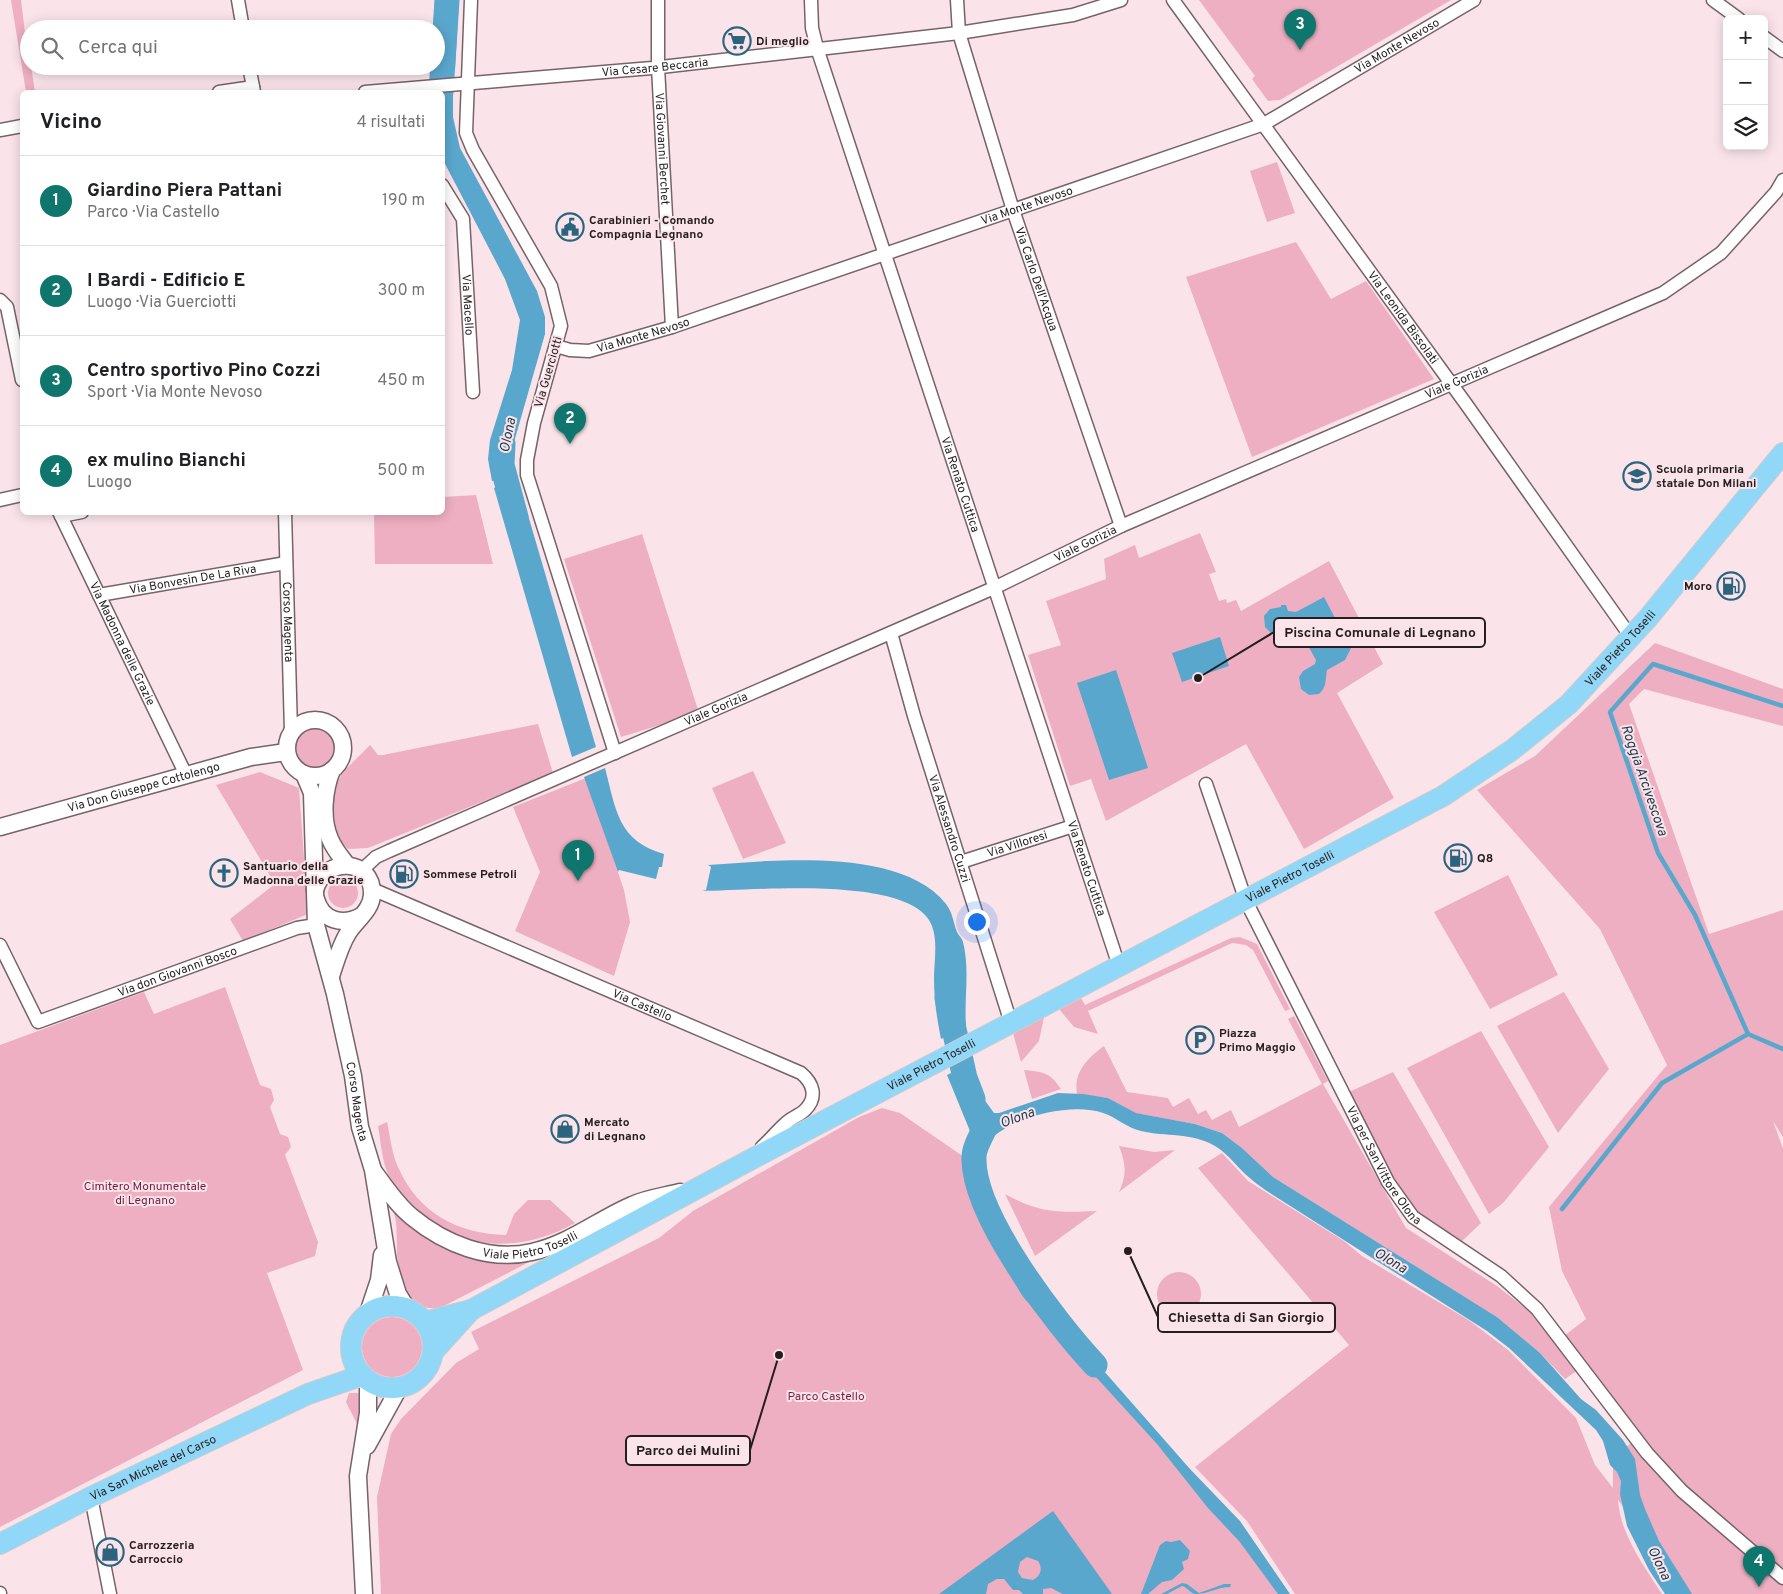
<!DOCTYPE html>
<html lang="it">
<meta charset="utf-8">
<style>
:root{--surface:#fff;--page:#f6f6f6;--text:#202124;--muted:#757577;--line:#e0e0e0;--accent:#0f766e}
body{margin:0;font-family:Overpass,sans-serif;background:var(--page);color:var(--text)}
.controls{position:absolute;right:15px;top:15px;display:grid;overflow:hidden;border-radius:8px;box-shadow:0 2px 12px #0003}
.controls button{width:45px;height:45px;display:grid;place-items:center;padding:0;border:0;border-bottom:1px solid var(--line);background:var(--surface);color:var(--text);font:25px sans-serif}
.you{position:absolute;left:976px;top:921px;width:18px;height:18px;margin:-12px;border:4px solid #fff;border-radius:50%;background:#1a73e8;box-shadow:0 0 0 8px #1a73e833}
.badge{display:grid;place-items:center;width:32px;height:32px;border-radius:50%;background:var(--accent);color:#fff;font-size:16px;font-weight:700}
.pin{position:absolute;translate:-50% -41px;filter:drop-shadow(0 1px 2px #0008)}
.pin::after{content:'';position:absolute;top:26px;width:18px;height:15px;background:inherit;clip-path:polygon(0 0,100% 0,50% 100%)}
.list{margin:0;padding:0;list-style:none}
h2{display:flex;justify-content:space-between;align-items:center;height:65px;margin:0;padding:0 20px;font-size:21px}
h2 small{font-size:16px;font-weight:400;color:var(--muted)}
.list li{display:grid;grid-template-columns:32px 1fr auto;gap:15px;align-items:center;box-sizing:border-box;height:90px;padding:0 20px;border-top:1px solid var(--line)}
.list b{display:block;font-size:19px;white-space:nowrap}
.list p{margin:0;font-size:16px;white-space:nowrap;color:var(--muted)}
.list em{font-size:16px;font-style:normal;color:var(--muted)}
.icon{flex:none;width:28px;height:28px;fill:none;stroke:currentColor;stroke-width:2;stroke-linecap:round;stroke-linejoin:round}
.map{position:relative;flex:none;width:1783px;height:1594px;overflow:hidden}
.search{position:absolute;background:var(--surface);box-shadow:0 2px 12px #0003;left:20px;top:20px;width:425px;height:55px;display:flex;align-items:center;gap:12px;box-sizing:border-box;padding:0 18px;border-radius:28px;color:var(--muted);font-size:19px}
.panel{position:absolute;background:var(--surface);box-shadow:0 2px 12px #0003;left:20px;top:90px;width:425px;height:425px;border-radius:8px}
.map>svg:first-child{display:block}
</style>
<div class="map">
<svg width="1783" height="1594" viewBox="0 0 1783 1594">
<rect width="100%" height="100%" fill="#fae4ea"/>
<path fill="#edafc1" d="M11,0H21L29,66H31L35,92H26Z
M1199,0H1451L1280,100L1268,101L1252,79L1255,76Z
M1277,162L1295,213L1267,222L1250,171Z
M1296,242L1331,299L1366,281L1434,379L1252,457L1186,277Z
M476,495L493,564H375L374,513L442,512L443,497Z
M1200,533L1216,572L1209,574L1219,601L1226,599L1227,603L1236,600L1241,611L1329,561L1383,664L1337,693L1394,798L1304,849L1246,744L1106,821L1091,779L1070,786L1028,655L1061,645L1046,601L1106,579L1104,559L1135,545L1139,558Z
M642,534L699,713L621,737L564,559Z
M1655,643L1783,689V726L1644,689L1629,704L1709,934L1783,910V1137L1773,1121L1783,1149V1594H1676L1659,1553L1618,1500C1620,1534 1644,1566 1662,1594H1295L1247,1521L1195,1467L1349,1345L1198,1168L1222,1153L1248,1181L1344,1241L1362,1256L1470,1321L1508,1350L1576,1418L1595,1465L1613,1488V1456L1640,1437L1564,1336L1586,1319L1562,1271L1549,1207L1667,1065L1600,929L1477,790L1535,756Z
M538,724L553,773L368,848L348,849C338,840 338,835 335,822C327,780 344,772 370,745L378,755H383Z
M291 746a22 22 0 1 1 44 0a22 22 0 1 1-44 0Z
M753,771L786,843L743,859L712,788Z
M260,772L299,788L308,914L243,941L230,919L275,884L216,785Z
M586,778L624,890L630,922L614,976L515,931L540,872L513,807Z
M1508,875L1558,975L1490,1009L1434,912Z
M328 893a15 15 0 1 1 30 0a15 15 0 1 1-30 0Z
M1240,937L1257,944L1290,1009L1285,1011L1253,950L1246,945L1232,943L1088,1011L1098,1034L1074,1027L1059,1009L1081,998L1085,1005L1231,938Z
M225,987L260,1085L271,1089L274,1100L270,1107L280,1134L288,1137L291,1147L285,1155L318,1242L315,1256L267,1273L303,1370L0,1527V1045L144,992L154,1014Z
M1564,992L1609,1069L1558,1133L1497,1026Z
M1294,1016L1328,1081L1323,1084L1406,1228L1497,1286L1530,1312L1578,1370L1565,1379L1540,1353L1497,1317L1273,1177L1242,1148L1222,1133L1195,1124L1135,1113L1108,1098L1077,1094C1073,1072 1088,1058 1104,1046L1127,1092L1168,1098L1173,1107L1189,1098L1198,1114L1206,1110L1212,1120L1231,1110L1239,1127L1322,1084L1288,1019Z
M1044,1017L1039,1041L1021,1062L1013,1033Z
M1481,1031L1549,1147L1503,1203L1489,1214L1407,1068Z
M1024,1070C1043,1072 1050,1072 1061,1089L1032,1099Z
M1393,1072L1481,1223L1460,1243L1419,1213L1393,1181L1349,1092Z
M882,1108L900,1113L967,1159V1171L981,1210L1012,1266L1187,1469L1279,1594H381L377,1497L391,1434L401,1419L456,1363L479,1349L471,1332L659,1238L693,1211L859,1117Z
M387,1122C390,1136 392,1154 398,1167C418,1213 458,1234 506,1235L514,1214L528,1200H550L575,1223C508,1261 429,1247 390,1178C382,1164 381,1142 378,1126Z
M1119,1146L1154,1152L1175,1150L1119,1192C1127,1175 1126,1164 1119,1146Z
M1005,1194C1039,1213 1059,1213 1097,1211L1035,1256Z
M391,1204C447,1260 461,1258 537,1258L440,1308C389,1313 399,1255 396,1222C395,1216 393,1210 391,1204Z
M1157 1294a22 22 0 1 1 44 0a22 22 0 1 1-44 0Z
M362 1347a30 30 0 1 1 60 0a30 30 0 1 1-60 0Z
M349,1393H361L362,1406L359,1428L346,1402Z"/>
<path fill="#5aa7cd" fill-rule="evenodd" d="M435,0H459L455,69L431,72V66H436V29H433Z
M453,92V117L460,148L537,291L545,317V334L512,449V461L516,475L492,481L488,459L490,440L512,370L520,320L505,279L443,160V93Z
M518,481L596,747L572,757L494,488Z
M1324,597L1351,648L1345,660L1327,670C1325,680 1327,687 1319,694L1309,695L1301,689L1299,677L1303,671L1315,664L1316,660L1297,626L1291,625C1288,634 1281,636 1272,634L1265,627L1264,616L1270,609L1281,607V605H1286L1288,611L1296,612Z
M1220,637L1229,666L1182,682L1172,653Z
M1116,670L1148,768L1109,780L1077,683Z
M605,768C616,810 618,841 664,854L662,867H659L656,879L619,870L618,872L584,777Z
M767,861C821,859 910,858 946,904C953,913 953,922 957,932C959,936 962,938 963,942C970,969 964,998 966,1025L941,1039C937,1019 934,1000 934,979C934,962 938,942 932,926C914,874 749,891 702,891L706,890L711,867L708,865Z
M970,1064L978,1091L994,1113H999L1058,1093L1083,1094L1108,1098L1136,1113L1195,1124L1222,1133L1242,1148L1273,1177L1497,1317L1540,1353L1581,1399L1596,1410L1623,1440L1635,1459L1640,1495L1645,1509L1659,1541L1692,1594H1665L1649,1570L1627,1526L1620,1494L1621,1481L1617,1472L1610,1465L1603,1441L1596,1430L1509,1348L1487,1331L1273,1195C1265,1190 1258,1185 1251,1179C1238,1169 1229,1154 1215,1146C1191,1132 1166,1137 1141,1131C1127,1128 1116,1117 1103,1113C1070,1101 996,1119 980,1153L972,1150V1136L947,1075Z
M969,1162L978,1165L980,1186L988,1207L1020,1277L1031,1293L1103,1370L1190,1469L1240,1521L1290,1594H1278L1239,1541L1208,1508L1157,1444L1024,1298C1004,1268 982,1224 972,1189C969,1181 970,1171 969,1162Z
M1053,1511L1112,1594H1063L1051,1588L1043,1589V1594H1023L1019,1590H1013L1004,1579H997L988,1584L986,1594H939ZM1027,1557L1038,1561C1043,1568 1041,1576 1033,1580L1022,1578L1018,1572L1020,1562Z
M1180,1540L1190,1551L1188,1559L1182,1562L1184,1569L1172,1580L1162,1582L1148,1594H1141L1160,1545L1166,1541L1171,1542Z
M1182,1583L1187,1584L1199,1593L1224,1584H1231L1230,1587C1218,1587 1208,1594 1195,1594C1190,1593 1187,1587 1182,1586L1167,1594H1161Z"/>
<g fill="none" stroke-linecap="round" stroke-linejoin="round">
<path stroke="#5aa7cd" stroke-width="4.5" d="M1748,1034L1695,915L1658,853L1610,712L1653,664L1783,706
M1562,1209L1662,1083L1748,1034L1783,1049"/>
<path stroke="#5aa7cd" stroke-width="25" d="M441,92L447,0
M503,444L502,465L516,517
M947,998L965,1078L973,1099
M985,1128C981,1136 974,1148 974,1157C972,1215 1056,1323 1095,1365"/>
<g stroke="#766368" stroke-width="15">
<g id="minor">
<path d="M238,0L243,29"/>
<path d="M471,0L466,133L473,150L551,286L561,326L534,423L527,460V475L615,753"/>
<path id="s1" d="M658,0V67L672,327"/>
<path id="s2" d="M811,0L812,28L817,48L1119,966"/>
<path id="s3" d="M957,0L959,33L1013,210L1121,526"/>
<path id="s4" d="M1173,0L1466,404L1631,637"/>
<path d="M1713,0L1739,19"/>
<path d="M1764,37L1783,51"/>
<path d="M249,66L254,92"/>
<path d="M219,92L253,87"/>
<path id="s5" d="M365,92L652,68L959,33L1073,15L1121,0"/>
<path d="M0,130L22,126"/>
<path id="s6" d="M442,185L463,219L473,392"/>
<path d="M0,300L7,307L22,380"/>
<path id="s7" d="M556,346L570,350L589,351L672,327L1264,124L1474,0"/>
<path d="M0,500L22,495"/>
<path id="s8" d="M59,512L186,775"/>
<path id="s9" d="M285,512L291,732"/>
<path d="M61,516L82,512"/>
<path id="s10" d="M99,595L286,563"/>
<path id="s11" d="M891,633L914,716L1011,1023"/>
<path id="s12" d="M1206,784L1246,901L1388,1182L1413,1217L1501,1276L1537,1309L1647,1453L1682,1491L1783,1578"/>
<path id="s13" d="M961,862L1073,826"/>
<path id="s14" d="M361,871L376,857L389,851L996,587L1121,526L1663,293L1721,253L1776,192L1783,180"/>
<path id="s15" d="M372,889L801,1073C813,1083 818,1097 805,1110C799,1116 790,1118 785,1124C777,1131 770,1140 762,1147"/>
<path id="s16" d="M0,945L38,1022L297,928L316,925"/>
<path d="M91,1497L110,1594"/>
<path d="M0,1593V1594"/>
</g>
</g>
<g stroke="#766368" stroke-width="19">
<g id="tertiary">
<circle cx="315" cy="748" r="28"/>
<path d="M332,770C324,790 321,818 330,839C334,849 341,857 347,865"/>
<path id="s17" d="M304,774L312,793L316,925L335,994L353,1076L360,1127L373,1170L388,1262L398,1294L408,1310"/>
<path id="s18" d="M0,827L251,757L286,752"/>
<path d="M315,890C325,856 373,858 372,894C372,910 356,920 348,933C340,946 336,961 331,976"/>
<path d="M316,899C322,921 343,926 361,916"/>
<path id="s19" d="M375,1173C386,1188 397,1205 412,1217C445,1244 489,1262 532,1252C569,1244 599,1219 632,1205C647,1198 665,1196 680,1192"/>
<path d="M367,1316L379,1280L382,1255"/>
<path d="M367,1446L399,1388"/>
<path d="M364,1594L358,1476L368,1413V1380"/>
</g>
</g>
<g stroke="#cfcdce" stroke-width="22">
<g id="primary">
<circle cx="392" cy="1347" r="41"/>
<path id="s20" d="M425,1322L471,1310L748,1161L1443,796L1512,750L1569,704L1648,618L1783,453"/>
<path d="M433,1352L471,1310"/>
<path id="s21" d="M0,1544L91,1497L308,1394L363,1375"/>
</g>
</g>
<use href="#minor" stroke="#fff" stroke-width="12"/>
<use href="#tertiary" stroke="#fff" stroke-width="16"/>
<use href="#primary" stroke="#91d7f7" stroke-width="20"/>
</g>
<defs>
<g id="supermarket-ring" transform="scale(1.4375)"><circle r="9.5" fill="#fae4ea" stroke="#2c647e" stroke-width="1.5"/><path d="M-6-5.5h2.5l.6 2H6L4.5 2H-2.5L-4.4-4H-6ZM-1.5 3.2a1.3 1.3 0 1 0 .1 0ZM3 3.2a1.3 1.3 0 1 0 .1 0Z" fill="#2c647e"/></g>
<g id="civic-ring" transform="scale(1.4375)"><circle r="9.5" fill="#fae4ea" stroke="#2c647e" stroke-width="1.5"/><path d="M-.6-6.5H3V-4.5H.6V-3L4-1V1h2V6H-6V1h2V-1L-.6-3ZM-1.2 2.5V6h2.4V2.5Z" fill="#2c647e"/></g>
<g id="school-ring" transform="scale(1.4375)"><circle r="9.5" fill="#fae4ea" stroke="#2c647e" stroke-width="1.5"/><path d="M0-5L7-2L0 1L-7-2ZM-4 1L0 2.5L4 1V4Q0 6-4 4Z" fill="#2c647e"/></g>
<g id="fuel-ring" transform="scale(1.4375)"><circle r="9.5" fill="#fae4ea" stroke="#2c647e" stroke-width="1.5"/><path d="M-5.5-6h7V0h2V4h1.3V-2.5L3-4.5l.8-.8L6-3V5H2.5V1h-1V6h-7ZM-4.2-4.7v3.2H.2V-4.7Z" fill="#2c647e"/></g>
<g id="church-ring" transform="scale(1.4375)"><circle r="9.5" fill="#fae4ea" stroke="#2c647e" stroke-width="1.5"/><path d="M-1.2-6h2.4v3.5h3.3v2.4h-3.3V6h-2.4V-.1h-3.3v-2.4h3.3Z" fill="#2c647e"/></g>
<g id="parking-ring" transform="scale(1.4375)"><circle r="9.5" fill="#fae4ea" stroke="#2c647e" stroke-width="1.5"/><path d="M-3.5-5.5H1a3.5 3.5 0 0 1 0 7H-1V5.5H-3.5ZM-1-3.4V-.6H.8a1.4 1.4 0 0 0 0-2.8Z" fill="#2c647e"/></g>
<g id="shop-ring" transform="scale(1.4375)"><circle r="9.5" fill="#fae4ea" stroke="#2c647e" stroke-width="1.5"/><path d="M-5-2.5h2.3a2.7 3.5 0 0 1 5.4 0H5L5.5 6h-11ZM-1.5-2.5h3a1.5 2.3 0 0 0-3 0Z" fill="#2c647e"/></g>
</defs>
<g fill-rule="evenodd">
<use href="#supermarket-ring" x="737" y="41"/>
<use href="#civic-ring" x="570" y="227"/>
<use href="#school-ring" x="1637" y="476"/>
<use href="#fuel-ring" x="1731" y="586"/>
<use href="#fuel-ring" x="1458" y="858"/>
<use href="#church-ring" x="224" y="873"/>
<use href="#fuel-ring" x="404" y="874"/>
<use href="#parking-ring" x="1200" y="1040"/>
<use href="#shop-ring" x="565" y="1129"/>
<use href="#shop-ring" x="110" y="1552"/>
</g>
<g text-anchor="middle" stroke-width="4" stroke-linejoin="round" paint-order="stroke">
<g font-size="12" font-weight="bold" fill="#251d1f" stroke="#fae4ea" text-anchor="start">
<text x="756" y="45">Di meglio</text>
<text x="589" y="224">Carabinieri - Comando<tspan x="589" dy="14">Compagnia Legnano</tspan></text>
<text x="1656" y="473">Scuola primaria<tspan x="1656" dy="14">statale Don Milani</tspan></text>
<text x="1712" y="590" text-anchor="end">Moro</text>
<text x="1477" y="862">Q8</text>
<text x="243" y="870">Santuario della<tspan x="243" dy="14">Madonna delle Grazie</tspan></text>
<text x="423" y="878">Sommese Petroli</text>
<text x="1219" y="1037">Piazza<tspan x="1219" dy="14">Primo Maggio</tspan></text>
<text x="584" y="1126">Mercato<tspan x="584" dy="14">di Legnano</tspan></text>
<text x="129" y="1549">Carrozzeria<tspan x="129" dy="14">Carroccio</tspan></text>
</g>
<g font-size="12" fill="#251d1f" stroke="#fae4ea">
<text dy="4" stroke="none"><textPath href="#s7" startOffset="900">Via Monte Nevoso</textPath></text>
<text dy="4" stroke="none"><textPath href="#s5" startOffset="291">Via Cesare Beccaria</textPath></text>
<text dy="4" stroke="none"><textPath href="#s1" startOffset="149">Via Giovanni Berchet</textPath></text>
<text dy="4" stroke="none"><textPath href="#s7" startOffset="495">Via Monte Nevoso</textPath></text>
<text dy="4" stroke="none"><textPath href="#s3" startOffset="291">Via Carlo Dell'Acqua</textPath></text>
<text dy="4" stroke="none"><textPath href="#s6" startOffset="126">Via Macello</textPath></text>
<text dy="4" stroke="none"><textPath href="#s4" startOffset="392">Via Leonida Bissolati</textPath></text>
<text dy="4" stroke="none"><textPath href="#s7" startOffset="90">Via Monte Nevoso</textPath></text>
<text transform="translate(548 372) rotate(-74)" y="4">Via Guerciotti</text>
<text dy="4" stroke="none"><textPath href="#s14" startOffset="1201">Viale Gorizia</textPath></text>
<text dy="4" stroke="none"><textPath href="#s2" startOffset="508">Via Renato Cuttica</textPath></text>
<text dy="4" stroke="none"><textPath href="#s14" startOffset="796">Viale Gorizia</textPath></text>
<text dy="4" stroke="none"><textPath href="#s10" startOffset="95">Via Bonvesin De La Riva</textPath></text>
<text dy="4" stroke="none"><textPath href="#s9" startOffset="110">Corso Magenta</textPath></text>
<text dy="4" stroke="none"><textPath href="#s8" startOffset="146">Via Madonna delle Grazie</textPath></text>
<text dy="4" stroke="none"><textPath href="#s20" startOffset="1379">Viale Pietro Toselli</textPath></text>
<text dy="4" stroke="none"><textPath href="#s14" startOffset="391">Viale Gorizia</textPath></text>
<text dy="4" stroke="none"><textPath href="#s18" startOffset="149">Via Don Giuseppe Cottolengo</textPath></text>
<text dy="4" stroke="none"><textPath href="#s11" startOffset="204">Via Alessandro Cuzzi</textPath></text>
<text dy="4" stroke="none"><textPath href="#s13" startOffset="59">Via Villoresi</textPath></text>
<text dy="4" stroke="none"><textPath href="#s2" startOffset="912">Via Renato Cuttica</textPath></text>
<text dy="4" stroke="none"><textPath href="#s20" startOffset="974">Viale Pietro Toselli</textPath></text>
<text dy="4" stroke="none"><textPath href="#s16" startOffset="234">Via don Giovanni Bosco</textPath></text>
<text dy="4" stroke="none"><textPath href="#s15" startOffset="294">Via Castello</textPath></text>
<text dy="4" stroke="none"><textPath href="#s20" startOffset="569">Viale Pietro Toselli</textPath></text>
<text dy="4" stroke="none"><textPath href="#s17" startOffset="334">Corso Magenta</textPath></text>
<text dy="4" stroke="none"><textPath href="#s12" startOffset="422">Via per San Vittore Olona</textPath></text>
<text dy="4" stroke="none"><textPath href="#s19" startOffset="186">Viale Pietro Toselli</textPath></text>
<text dy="4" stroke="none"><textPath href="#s21" startOffset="171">Via San Michele del Carso</textPath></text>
</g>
<g font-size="12" fill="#741e41" stroke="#fae4ea">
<text x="145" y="1190">Cimitero Monumentale<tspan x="145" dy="14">di Legnano</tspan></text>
<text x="826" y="1400">Parco Castello</text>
</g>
<g font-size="14" font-style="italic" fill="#183b4b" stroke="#fae4ea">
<text transform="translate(507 435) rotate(-79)" y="5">Olona</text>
<text transform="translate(1645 780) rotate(71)" y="5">Roggia Arcivescova</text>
<text transform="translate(1017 1117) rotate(-20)" y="5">Olona</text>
<text transform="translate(1391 1260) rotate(31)" y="5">Olona</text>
<text transform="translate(1660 1563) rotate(64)" y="5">Olona</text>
</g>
</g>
<path fill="none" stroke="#251d1f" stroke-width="2" d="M1198 678L1274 632M1128 1251L1158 1317M779 1355L750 1450"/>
<g fill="#251d1f" stroke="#fae4ea" stroke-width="2">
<circle cx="1198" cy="678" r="5"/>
<circle cx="1128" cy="1251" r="5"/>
<circle cx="779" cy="1355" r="5"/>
</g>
<g fill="#fae4ea" stroke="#251d1f" stroke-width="2">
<rect x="1274" y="618" width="211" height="29" rx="5"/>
<rect x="1158" y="1303" width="177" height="29" rx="5"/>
<rect x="626" y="1436" width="124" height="29" rx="5"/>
</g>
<g font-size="14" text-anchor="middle" font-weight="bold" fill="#251d1f">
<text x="1380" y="637">Piscina Comunale di Legnano</text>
<text x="1246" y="1322">Chiesetta di San Giorgio</text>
<text x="688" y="1455">Parco dei Mulini</text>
</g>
</svg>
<div class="controls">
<button>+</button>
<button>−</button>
<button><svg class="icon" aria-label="layers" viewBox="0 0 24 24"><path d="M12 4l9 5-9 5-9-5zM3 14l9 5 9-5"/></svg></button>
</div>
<div class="you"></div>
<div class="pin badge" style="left:578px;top:881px">1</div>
<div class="pin badge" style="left:570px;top:444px">2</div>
<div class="pin badge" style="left:1300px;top:50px">3</div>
<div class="pin badge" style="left:1759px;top:1587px">4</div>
<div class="search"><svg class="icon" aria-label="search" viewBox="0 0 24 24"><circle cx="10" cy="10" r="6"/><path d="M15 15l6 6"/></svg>Cerca qui</div>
<section class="panel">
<h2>Vicino<small>4 risultati</small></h2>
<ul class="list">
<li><span class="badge">1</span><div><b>Giardino Piera Pattani</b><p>Parco · Via Castello</p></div><em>190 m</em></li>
<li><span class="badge">2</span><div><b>I Bardi - Edificio E</b><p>Luogo · Via Guerciotti</p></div><em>300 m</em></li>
<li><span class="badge">3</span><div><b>Centro sportivo Pino Cozzi</b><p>Sport · Via Monte Nevoso</p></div><em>450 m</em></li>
<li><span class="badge">4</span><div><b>ex mulino Bianchi</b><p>Luogo</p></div><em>500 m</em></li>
</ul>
</section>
</div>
